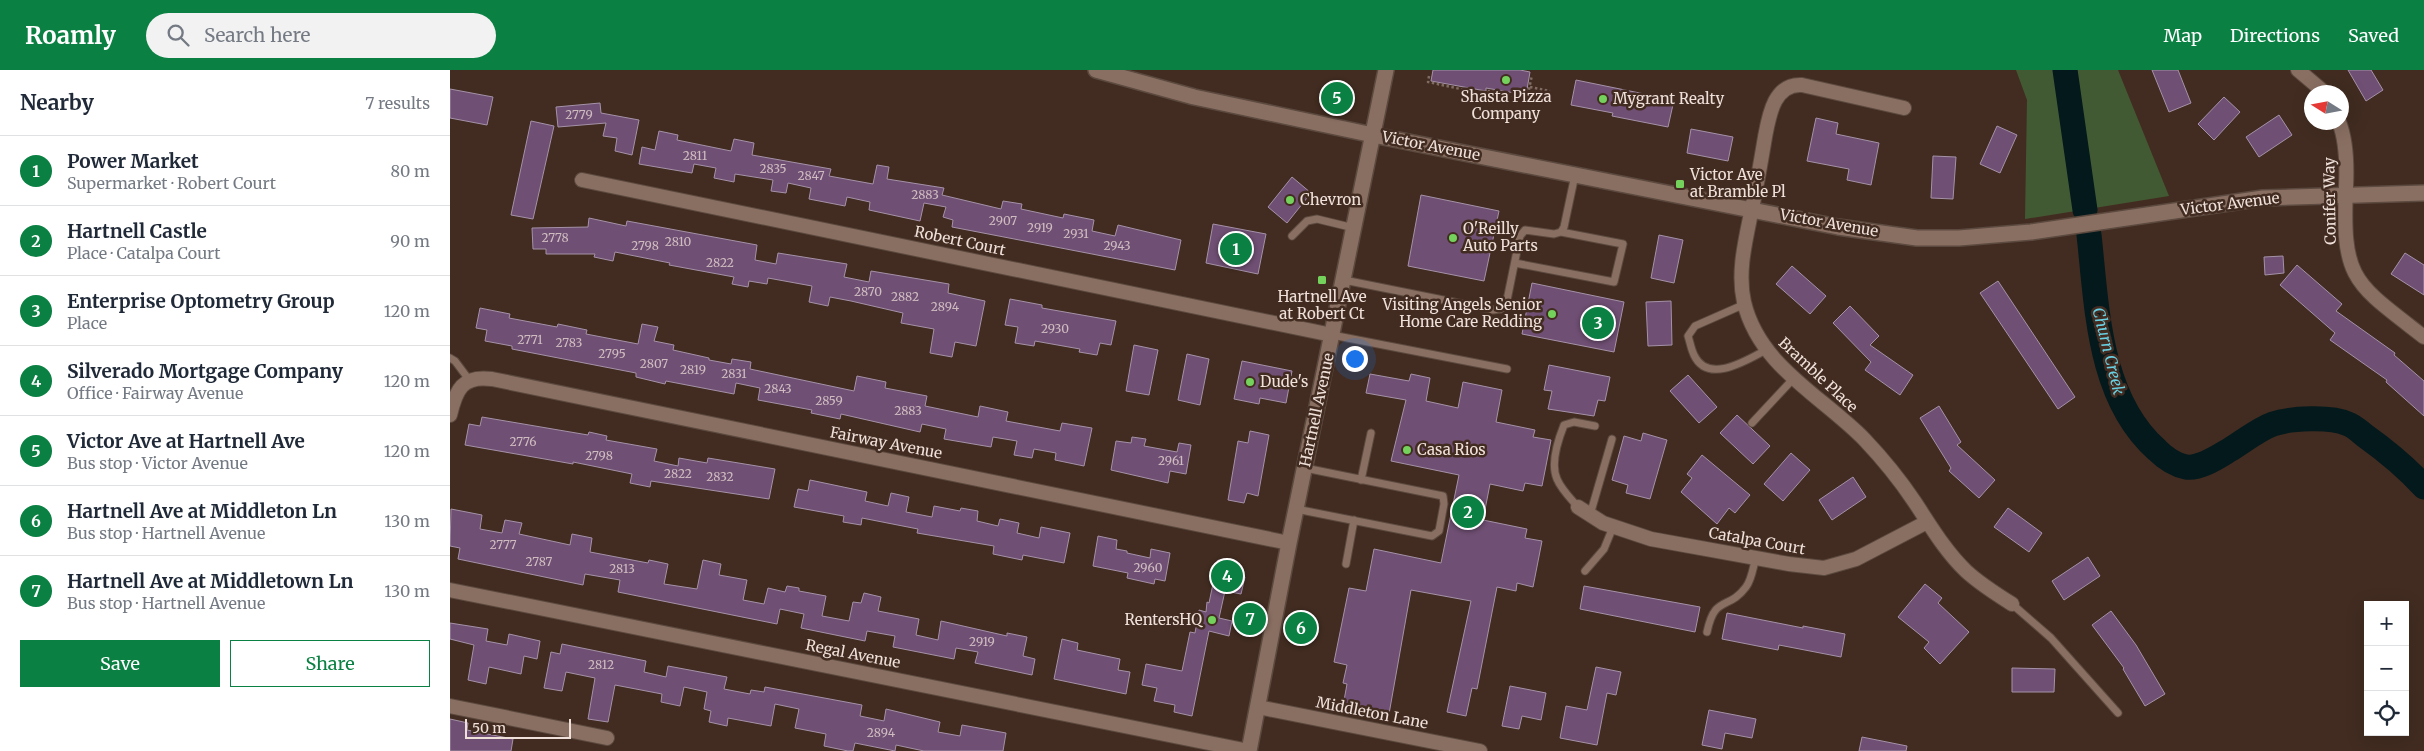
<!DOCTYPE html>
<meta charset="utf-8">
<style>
:root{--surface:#fff;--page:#f2f2f3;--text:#1f2937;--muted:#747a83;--line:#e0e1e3;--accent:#0b8043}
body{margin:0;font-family:Merriweather,serif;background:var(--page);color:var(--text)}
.controls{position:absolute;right:15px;bottom:15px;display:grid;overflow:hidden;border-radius:0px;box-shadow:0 5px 20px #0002}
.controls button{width:45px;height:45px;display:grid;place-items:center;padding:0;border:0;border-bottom:1px solid var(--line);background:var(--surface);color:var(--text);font:25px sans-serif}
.compass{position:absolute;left:1854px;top:15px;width:45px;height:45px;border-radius:50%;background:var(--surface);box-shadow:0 5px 20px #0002;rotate:281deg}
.scale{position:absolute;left:15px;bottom:12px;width:106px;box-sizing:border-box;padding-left:5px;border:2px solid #efe0d9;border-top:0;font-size:14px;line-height:18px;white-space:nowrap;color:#efe0d9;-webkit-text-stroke:4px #422c21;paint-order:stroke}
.you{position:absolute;left:904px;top:288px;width:18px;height:18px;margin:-12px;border:4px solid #fff;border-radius:50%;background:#1a73e8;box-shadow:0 0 0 8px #1a73e833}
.badge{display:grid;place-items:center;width:32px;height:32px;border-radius:50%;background:var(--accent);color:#fff;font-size:16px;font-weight:700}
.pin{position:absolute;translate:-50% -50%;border:2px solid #fff;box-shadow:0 1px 5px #0006}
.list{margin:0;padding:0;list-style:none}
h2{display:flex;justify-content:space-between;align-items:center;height:65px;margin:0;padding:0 20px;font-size:21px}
h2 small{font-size:16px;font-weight:400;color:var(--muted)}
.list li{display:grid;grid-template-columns:32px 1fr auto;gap:15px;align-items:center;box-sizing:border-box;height:70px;padding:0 20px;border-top:1px solid var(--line)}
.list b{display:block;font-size:19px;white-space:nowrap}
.list p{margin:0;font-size:16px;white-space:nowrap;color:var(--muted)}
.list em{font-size:16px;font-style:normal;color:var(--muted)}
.actions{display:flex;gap:10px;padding:15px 20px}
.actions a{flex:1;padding:11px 0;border:1px solid var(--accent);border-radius:0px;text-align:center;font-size:18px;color:var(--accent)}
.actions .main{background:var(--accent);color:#fff}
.icon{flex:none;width:28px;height:28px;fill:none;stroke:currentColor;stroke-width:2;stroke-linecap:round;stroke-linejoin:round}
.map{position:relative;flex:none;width:1974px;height:681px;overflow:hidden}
header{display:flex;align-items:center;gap:30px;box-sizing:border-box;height:70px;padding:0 25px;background:var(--accent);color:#fff}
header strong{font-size:24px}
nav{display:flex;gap:28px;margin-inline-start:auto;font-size:18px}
.search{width:350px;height:45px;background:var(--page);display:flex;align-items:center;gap:12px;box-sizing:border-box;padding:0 18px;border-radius:28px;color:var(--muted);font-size:19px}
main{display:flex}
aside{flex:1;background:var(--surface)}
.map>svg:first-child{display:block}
</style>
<header>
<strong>Roamly</strong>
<div class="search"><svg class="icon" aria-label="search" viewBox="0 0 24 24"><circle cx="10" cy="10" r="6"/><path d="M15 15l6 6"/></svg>Search here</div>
<nav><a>Map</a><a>Directions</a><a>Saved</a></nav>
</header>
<main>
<aside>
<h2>Nearby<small>7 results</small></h2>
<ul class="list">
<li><span class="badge">1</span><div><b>Power Market</b><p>Supermarket · Robert Court</p></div><em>80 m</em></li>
<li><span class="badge">2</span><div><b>Hartnell Castle</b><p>Place · Catalpa Court</p></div><em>90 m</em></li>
<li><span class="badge">3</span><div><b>Enterprise Optometry Group</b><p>Place</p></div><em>120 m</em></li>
<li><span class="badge">4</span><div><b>Silverado Mortgage Company</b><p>Office · Fairway Avenue</p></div><em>120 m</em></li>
<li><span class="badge">5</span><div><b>Victor Ave at Hartnell Ave</b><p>Bus stop · Victor Avenue</p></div><em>120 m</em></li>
<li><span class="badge">6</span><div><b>Hartnell Ave at Middleton Ln</b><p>Bus stop · Hartnell Avenue</p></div><em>130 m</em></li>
<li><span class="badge">7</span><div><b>Hartnell Ave at Middletown Ln</b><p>Bus stop · Hartnell Avenue</p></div><em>130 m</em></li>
</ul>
<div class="actions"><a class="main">Save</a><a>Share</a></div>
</aside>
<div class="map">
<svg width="1974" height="681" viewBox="0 0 1974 681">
<rect width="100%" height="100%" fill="#422c21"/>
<path fill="#425a33" d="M1566,0H1668L1719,126L1575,149L1577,30Z"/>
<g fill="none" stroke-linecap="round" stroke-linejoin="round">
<path stroke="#04191c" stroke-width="25" d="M1615,0L1635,140
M1639,165C1647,236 1648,328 1707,380C1714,387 1725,395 1736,397C1751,399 1769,386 1781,379C1794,371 1809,359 1823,354C1841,348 1881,346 1898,354C1904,356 1909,361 1914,365C1935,380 1956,397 1974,417"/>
</g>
<path fill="#6f4f73" stroke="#a592a8" d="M983,0H1070L1080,2L1076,25L1036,18V21L981,11Z
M1702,0H1728L1741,33L1719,42Z
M1898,0H1921L1933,20L1916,31Z
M1126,10L1224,30L1218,57L1162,46L1163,43L1121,35Z
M0,19L43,27L37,55L0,48Z
M1774,27L1790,42L1764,70L1748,54Z
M150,33L151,43L189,50L182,85L165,81L167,68L153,66L156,53L108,57L106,37Z
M1829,45L1842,65L1809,87L1796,67Z
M1366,48L1388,53L1386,64L1429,73L1421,115L1397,110L1399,99L1357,91Z
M81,51L104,56L83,149L61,145Z
M1547,56L1567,65L1550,103L1530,94Z
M1241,59L1283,67L1278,91L1237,83Z
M209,61L228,65L227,70L281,81L284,69L304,73L302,85L381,99L379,106L423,114L427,95L439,97L437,109L494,118L492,125L551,139L553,131L572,134L571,139L613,148L614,144L644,150L642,161L665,166L668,155L731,170L725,200L502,157L503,150L493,147L496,137L474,133L470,151L419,140L420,132L397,127L395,136L359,129L361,118L338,113L336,123L321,121L323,110L285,104L284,112L264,108L266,98L244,94L242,103L189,94L192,77L205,80Z
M1483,86L1506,87L1503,129L1481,128Z
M842,107L861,123L837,153L818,137Z
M971,125L1049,141L1034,211L958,196Z
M139,148L176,156L177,151L307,175L305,190L326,194L328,183L397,194L394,207L419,212L421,201L499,214L498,223L535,231L526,276L505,272L502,287L480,283L484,259L451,253L453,243L401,231L380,227L378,236L359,232L362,216L318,208L317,214L299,211L298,217L282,214L284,207L219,195L220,193L165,182L163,191L144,187L145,184H96V179H83L82,158L138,157Z
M763,154L816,164L808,204L756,193Z
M1209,165L1233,170L1224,213L1201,208Z
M1955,183L1974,195V225L1941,204Z
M1833,186L1834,203L1815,205L1814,187Z
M1847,195L1892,234L1886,241L1945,283L1944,285L1974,311V346L1936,312L1937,310L1880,270L1885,263L1830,215Z
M1342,196L1376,226L1360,244L1326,214Z
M1548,211L1625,327L1608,339L1530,223Z
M1082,213L1174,232L1164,282L1072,264Z
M560,229L592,235V238L666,251L661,275L650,273L647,285L629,282L630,279L585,271L584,276L565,273L568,257L555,255Z
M1221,231L1222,275L1198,276L1196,232Z
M1400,236L1429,266L1420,275L1463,305L1450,325L1415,300L1421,292L1383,253Z
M30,238L60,244L59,248L107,257L108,254L137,260L136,264L188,274L192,254L208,257L204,271L224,275L223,280L259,288V290L281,294L282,289L301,292L300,299L404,321L407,306L436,312L435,318L477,326L475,336L528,347L530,336L558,342L556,351L610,361L612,353L642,358L634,396L605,390L606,383L584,379L582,388L564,385L567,371L543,367L541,377L494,369L496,359L472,354L470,362L391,344L390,349L361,343L362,340L308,330L310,318L286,313L284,324L216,311L215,314L186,307V303L62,279V276L35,271L37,260L26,258Z
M684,275L708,280L699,325L676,321Z
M737,284L759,289L750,335L728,330Z
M792,291L842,301L836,333L810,328L809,334L784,329Z
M1099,295L1160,307L1155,331L1148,330L1144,346L1098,339L1102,321L1094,320Z
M920,304L959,311L961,304L980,308L976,331L1008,338L1013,312L1052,320L1046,352L1085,360L1083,367L1101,370L1092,416L1075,413L1073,421L1040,414L1033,450L1077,459L1075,468L1092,471L1083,517L1067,513L1066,521L1047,517L1027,619L1022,618L1016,646L997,642L1021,531L961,520L939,644L893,636L897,614L893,613L897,595L884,592L899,518L916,521L924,479L991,493L1009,405L941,391L956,330L916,323Z
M1238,305L1267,337L1249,353L1220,321Z
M1489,336L1511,372L1507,375L1545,410L1529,428L1499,401L1501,398L1470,348Z
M1287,345L1320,376L1303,394L1270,363Z
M32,347L138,365L139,362L157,366L156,370L207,379L204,391L228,396L229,388L257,393L258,388L325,399L319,429L201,411L200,417L180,413L182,404L123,392V394L15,375L19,354L30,356Z
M800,361L819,365L808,426L797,423L794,433L778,430L788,371L798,373Z
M1193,363L1217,370L1200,429L1176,423L1178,415L1162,410L1174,366L1191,371Z
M682,367L696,369L694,376L727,382L729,373L741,375L736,404L720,401L718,413L661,400L666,371L681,373Z
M1341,383L1360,400L1333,431L1314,414Z
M1252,385L1300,425L1285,443L1279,438L1267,454L1231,422L1242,408L1237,404Z
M1403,407L1416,427L1382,450L1369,430Z
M360,410L417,422L415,431L438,436L441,423L459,427L456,442L482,447L484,436L510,441L511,438L528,441L527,451L548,456L550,449L569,453L567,463L589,468L591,457L620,463L614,493L573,485L572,490L543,484L544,476L467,463L468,459L412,448L411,455L393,452L394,446L344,437L348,419L358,421Z
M1558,438L1592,463L1579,482L1544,457Z
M1,439L32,445L30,459L52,463L55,450L72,453L69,464L120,475L122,464L142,468L140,482L198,493L199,490L218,494L214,514L247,519L253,490L271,494L269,505L297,510L293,530L314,534L318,518L335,522L337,516L349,518V521L376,526L372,546L399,551L403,532L411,533L414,523L431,527L428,541L469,549L466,565L488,570L491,551L557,566V563L577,567L573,586L585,589L582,605L525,593L528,582L506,578L504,589L443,577L445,566L417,561L415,571L351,558L354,544L330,539L327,554L168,522L170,510L135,504L133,515L8,489L10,478L0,476Z
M648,466L667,470L666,479L677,481V483L700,488L701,479L720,483L715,511L705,509L704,514L677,508L678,503L643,496Z
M1638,487L1650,506L1614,530L1602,511Z
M768,490L787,495L785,506L795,507L791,524L775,521L769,548L782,551L779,566L759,561L742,646L724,642L725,635L704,631L707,618L692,615L696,594L732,601L740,562L745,563L749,540L756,542L757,532L759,533Z
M1475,514L1492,528L1488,533L1519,562L1490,594L1474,578L1479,572L1448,547Z
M1134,516L1250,537L1245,562L1130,539Z
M1661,541L1686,575L1715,624L1695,636L1673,599L1674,598L1642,555Z
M1277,543L1353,558V556L1395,564L1391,587L1329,575L1328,580L1272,569Z
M0,553L38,559L36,571L57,575L59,564L90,571L87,589L74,586L71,604L39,597L36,614L18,610L24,575L0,569Z
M612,569L628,573L627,580L670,589L668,600L680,602L676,624L604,609Z
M112,574L196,591L194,602L216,607L218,596L277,607L274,619L300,624L301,620L314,622L315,617L412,635L410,646L434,651L436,639L490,652L488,662L510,666L512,655L556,663L553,681H474L446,675L445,681L405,673L403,681H398L374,676L376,664L345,658L349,639L325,634L321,656L278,648L277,656L259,652L261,641L254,639L257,622L234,617L230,636L211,632L212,624L165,615L158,652L138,649L145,608L116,602L112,621L94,618L101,582L110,584Z
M1146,597L1171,602L1166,625L1157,623L1147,675L1110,668L1116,636L1137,640Z
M1562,598L1605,599L1604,622H1562Z
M1060,616L1096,623L1091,650L1072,646L1069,659L1052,656Z
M1259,640L1306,649L1302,668L1275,663L1272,679L1252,675Z
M0,649L18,653L17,660L63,669L61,681H0Z
M1412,667L1457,676L1456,681H1409Z"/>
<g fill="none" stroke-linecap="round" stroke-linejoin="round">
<g stroke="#5c493f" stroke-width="9">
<path id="lane" d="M842,166L857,151L867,149L904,158
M1065,193L1164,212L1173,174L1111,162
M894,210L1043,240L1051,239L1056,235L1070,166L1075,160L1104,164L1111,162L1114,157L1125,105
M1295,234L1245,256L1238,266C1240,272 1241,279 1244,285C1258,315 1297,290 1316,280
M882,265L1057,299
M0,288L5,291L20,311
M1302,353L1344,308
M911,410L921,363
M1128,437C1121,429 1111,419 1107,409C1100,393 1108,370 1114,355L1124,352L1145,356
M846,439L982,466L989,461L994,434L993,426L855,398
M1140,445L1162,369
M896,494L904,450
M1135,501L1154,479L1163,457
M1562,534L1601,568L1668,643
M1257,562C1265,524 1278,541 1296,517C1302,509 1303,497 1306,487"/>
</g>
<g stroke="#5c493f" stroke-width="16">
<path id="street" d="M1848,0L1874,22
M1454,38L1352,15C1324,13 1319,46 1315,67C1311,91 1307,115 1302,138C1296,169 1287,201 1294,232C1309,296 1372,326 1414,369C1432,388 1450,410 1464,431C1480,455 1495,481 1516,501C1530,514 1546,524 1562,534
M1889,52C1897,72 1897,96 1896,117C1892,210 1903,212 1974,267
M132,110L882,265
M0,345C6,320 12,305 42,309L839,473
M1128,437L1153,453L1201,469L1339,494L1374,498L1406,489L1477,452
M0,520L799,681
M0,636L157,668
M808,637L1030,681"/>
</g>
<g stroke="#5c493f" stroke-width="18">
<path id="secondary" d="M646,0L744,27L923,65L1388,157L1467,168H1509L1581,162L1813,128L1974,123
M799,681L839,473L936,0"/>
</g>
<path stroke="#806c63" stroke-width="2.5" stroke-dasharray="2.5 2.5" stroke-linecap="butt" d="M979,6L978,12L1038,25L1039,21L1077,29L1082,5
M1080,17L1100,21"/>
<use href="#lane" stroke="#896f62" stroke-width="7"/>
<use href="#street" stroke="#896f62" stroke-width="14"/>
<use href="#secondary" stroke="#896f62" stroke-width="15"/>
</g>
<g fill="#74d25c" stroke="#422c21" stroke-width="2">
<circle cx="1056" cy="10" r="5"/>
<circle cx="1153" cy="29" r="5"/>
<rect x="1225" y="109" width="10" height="10" rx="2.5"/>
<circle cx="840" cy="130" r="5"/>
<circle cx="1003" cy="168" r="5"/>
<rect x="867" y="205" width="10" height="10" rx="2.5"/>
<circle cx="1102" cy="244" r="5"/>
<circle cx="800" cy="312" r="5"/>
<circle cx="957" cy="380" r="5"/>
<circle cx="762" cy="550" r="5"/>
</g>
<g text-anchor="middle" stroke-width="5" stroke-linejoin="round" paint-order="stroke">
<g font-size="12" fill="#cfbcc0">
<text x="129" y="49">2779</text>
<text x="245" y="90">2811</text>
<text x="323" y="103">2835</text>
<text x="361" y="110">2847</text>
<text x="475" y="129">2883</text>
<text x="553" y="155">2907</text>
<text x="590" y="162">2919</text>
<text x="626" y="168">2931</text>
<text x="105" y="172">2778</text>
<text x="228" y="176">2810</text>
<text x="195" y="180">2798</text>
<text x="667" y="180">2943</text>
<text x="270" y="197">2822</text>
<text x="418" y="226">2870</text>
<text x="455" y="231">2882</text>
<text x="495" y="241">2894</text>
<text x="605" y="263">2930</text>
<text x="80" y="274">2771</text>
<text x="119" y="277">2783</text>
<text x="162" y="288">2795</text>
<text x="204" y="298">2807</text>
<text x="243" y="304">2819</text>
<text x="284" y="308">2831</text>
<text x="328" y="323">2843</text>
<text x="379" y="335">2859</text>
<text x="458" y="345">2883</text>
<text x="73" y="376">2776</text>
<text x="149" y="390">2798</text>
<text x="721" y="395">2961</text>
<text x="228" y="408">2822</text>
<text x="270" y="411">2832</text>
<text x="53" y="479">2777</text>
<text x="89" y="496">2787</text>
<text x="698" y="502">2960</text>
<text x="172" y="503">2813</text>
<text x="532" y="576">2919</text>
<text x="151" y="599">2812</text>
<text x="431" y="667">2894</text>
</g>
<g font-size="15" fill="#efe0d9" stroke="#422c21" text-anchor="start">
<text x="1056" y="32" text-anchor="middle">Shasta Pizza<tspan x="1056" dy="17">Company</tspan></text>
<text x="1163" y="34">Mygrant Realty</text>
<text x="1240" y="110">Victor Ave<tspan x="1240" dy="17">at Bramble Pl</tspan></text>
<text x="850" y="135">Chevron</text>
<text x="1013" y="164">O'Reilly<tspan x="1013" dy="17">Auto Parts</tspan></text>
<text x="872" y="232" text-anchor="middle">Hartnell Ave<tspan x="872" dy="17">at Robert Ct</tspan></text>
<text x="1092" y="240" text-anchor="end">Visiting Angels Senior<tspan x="1092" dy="17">Home Care Redding</tspan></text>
<text x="810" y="317">Dude's</text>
<text x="967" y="385">Casa Rios</text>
<text x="752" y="555" text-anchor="end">RentersHQ</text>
</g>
<g font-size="15" fill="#efe0d9" stroke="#422c21">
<text transform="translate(981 76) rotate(11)" y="5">Victor Avenue</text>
<text transform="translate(1880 131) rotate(-91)" y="5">Conifer Way</text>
<text transform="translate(1780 134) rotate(-7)" y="5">Victor Avenue</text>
<text transform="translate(1379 153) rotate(10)" y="5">Victor Avenue</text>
<text transform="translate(510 171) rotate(12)" y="5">Robert Court</text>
<text transform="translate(1368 305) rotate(43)" y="5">Bramble Place</text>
<text transform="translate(867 340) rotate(-78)" y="5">Hartnell Avenue</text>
<text transform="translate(436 373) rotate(11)" y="5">Fairway Avenue</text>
<text transform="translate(1307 471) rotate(10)" y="5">Catalpa Court</text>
<text transform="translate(403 584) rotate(11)" y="5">Regal Avenue</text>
<text transform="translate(922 643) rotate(11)" y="5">Middleton Lane</text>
</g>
<g font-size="16" font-style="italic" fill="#68d0e2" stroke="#422c21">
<text transform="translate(1659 281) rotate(76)" y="6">Churn Creek</text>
</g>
</g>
</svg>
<div class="controls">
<button>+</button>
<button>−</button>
<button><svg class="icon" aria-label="locate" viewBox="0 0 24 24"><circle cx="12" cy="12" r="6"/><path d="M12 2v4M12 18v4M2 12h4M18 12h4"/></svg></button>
</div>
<svg class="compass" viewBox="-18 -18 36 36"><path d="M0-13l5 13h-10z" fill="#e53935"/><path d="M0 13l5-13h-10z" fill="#747a83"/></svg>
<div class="scale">50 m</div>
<div class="you"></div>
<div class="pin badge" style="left:786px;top:179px">1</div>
<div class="pin badge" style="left:1018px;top:442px">2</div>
<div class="pin badge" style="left:1148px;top:253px">3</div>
<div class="pin badge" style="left:777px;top:506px">4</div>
<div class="pin badge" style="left:887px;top:28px">5</div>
<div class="pin badge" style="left:851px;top:558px">6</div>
<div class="pin badge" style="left:800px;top:549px">7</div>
</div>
</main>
